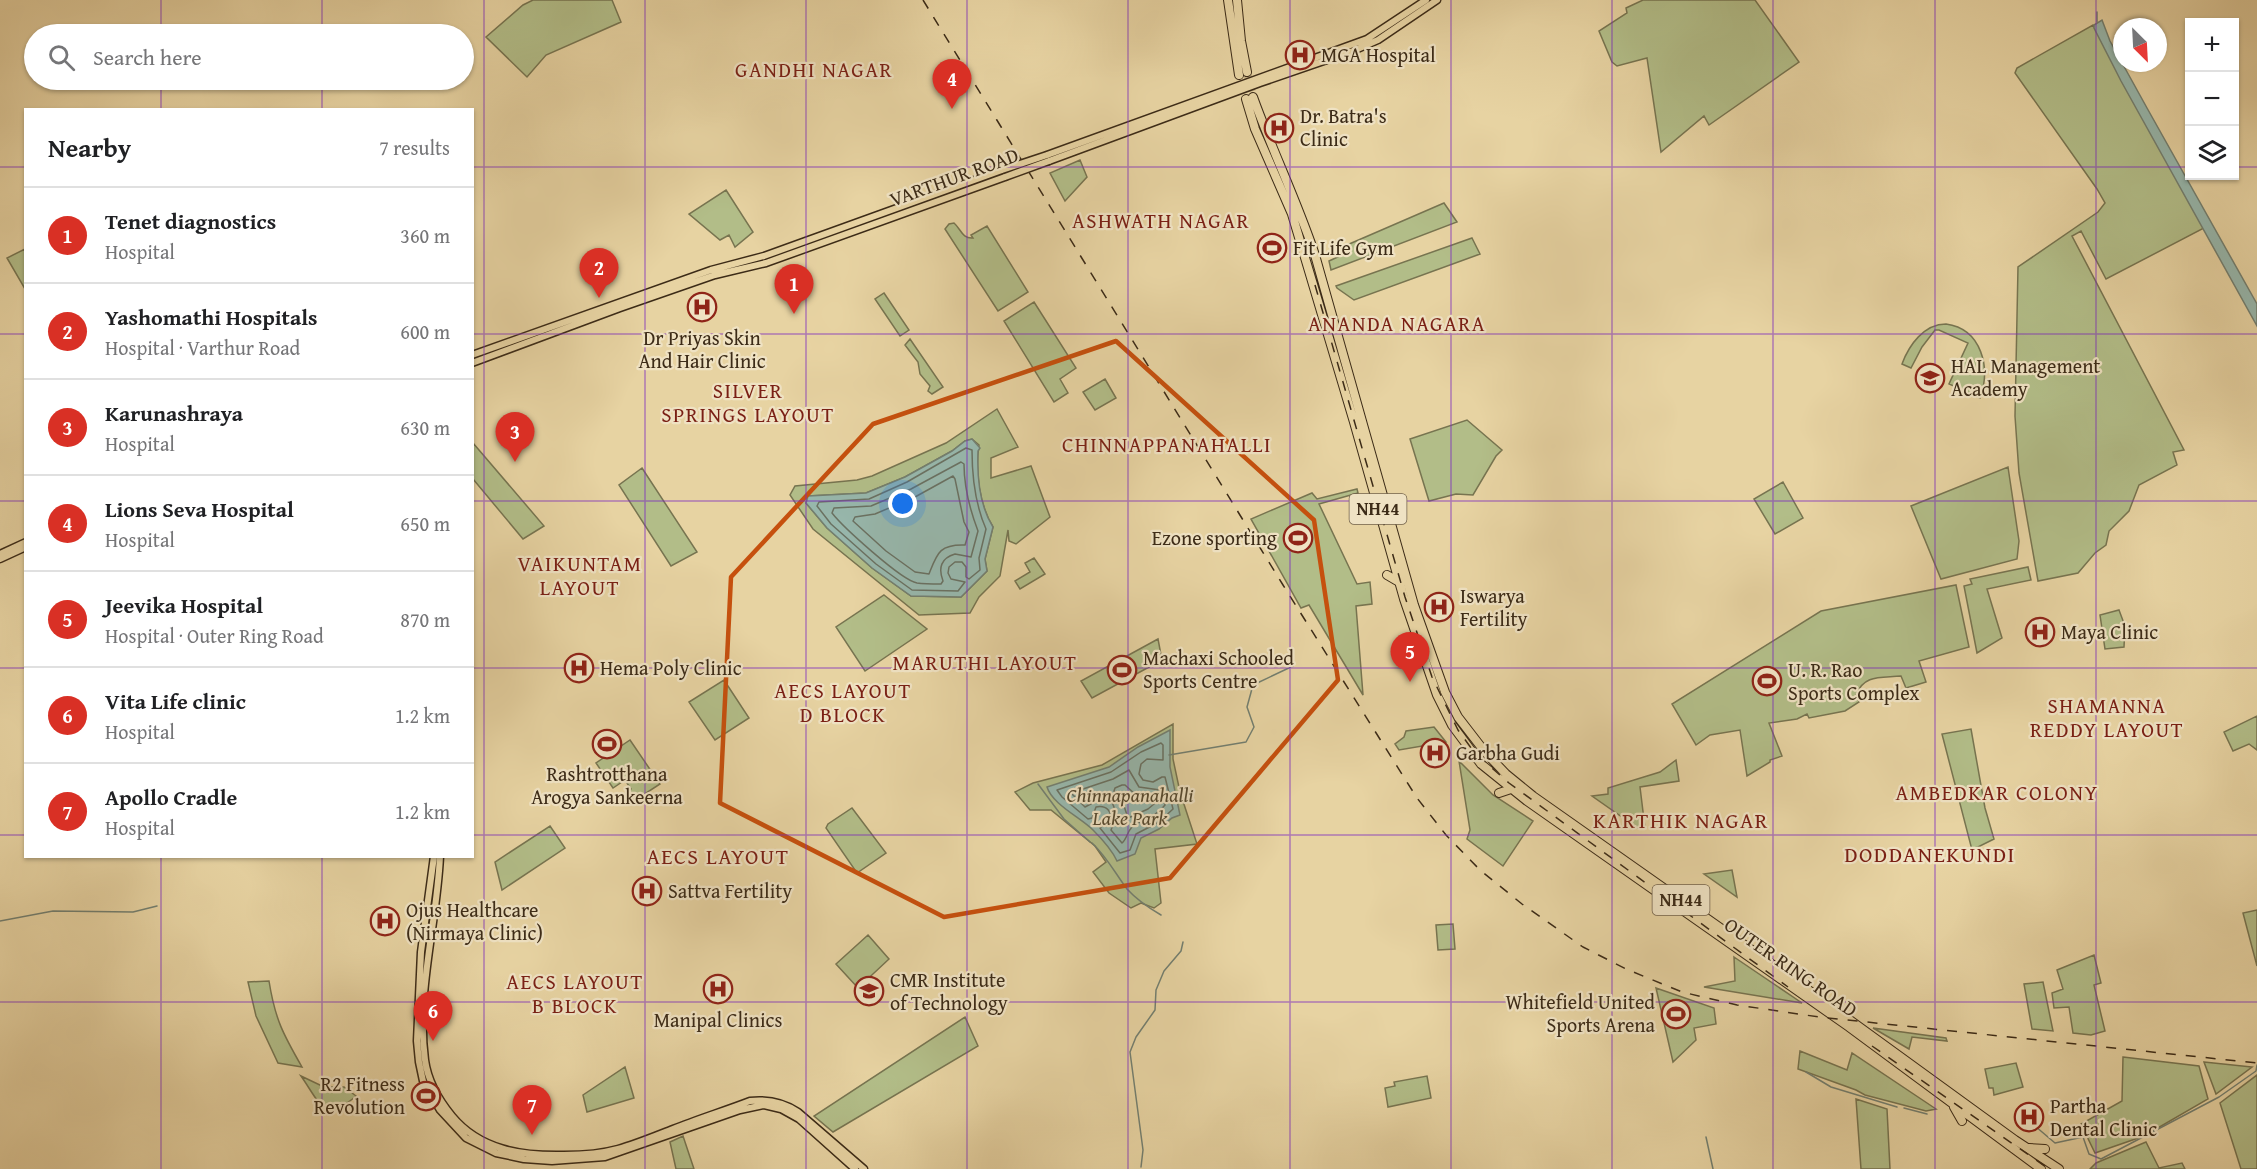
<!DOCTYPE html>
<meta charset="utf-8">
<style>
:root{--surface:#fff;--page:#f2f2f2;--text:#202124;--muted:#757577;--line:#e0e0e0;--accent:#d93025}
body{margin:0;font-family:"Gentium Book Plus",serif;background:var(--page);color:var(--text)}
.controls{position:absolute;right:18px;top:18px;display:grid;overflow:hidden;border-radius:0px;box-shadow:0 2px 4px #0004}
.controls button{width:54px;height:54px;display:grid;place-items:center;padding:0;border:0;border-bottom:2px solid var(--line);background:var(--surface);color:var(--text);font:30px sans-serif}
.compass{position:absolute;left:2113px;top:18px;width:54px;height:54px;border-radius:50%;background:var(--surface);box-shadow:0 2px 4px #0004;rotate:156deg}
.you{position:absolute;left:903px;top:504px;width:21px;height:21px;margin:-15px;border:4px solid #fff;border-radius:50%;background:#1a73e8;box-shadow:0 0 0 9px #1a73e833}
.badge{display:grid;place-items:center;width:39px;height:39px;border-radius:50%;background:var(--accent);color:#fff;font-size:20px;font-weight:700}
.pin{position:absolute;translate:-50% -50px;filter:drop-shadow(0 2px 3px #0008)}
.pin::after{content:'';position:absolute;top:32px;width:21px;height:18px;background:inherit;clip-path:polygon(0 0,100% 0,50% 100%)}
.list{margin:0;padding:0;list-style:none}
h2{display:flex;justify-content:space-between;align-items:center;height:78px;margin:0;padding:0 24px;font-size:26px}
h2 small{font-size:20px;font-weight:400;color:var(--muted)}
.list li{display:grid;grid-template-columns:39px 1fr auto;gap:18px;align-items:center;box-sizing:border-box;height:96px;padding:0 24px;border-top:2px solid var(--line)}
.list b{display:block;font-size:22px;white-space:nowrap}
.list p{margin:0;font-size:20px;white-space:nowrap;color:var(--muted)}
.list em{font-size:20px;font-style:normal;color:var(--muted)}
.icon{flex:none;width:33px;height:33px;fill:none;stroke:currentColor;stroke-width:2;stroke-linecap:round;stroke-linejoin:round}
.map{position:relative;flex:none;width:2257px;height:1169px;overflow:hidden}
.search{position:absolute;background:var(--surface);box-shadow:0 2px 4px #0004;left:24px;top:24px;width:450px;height:66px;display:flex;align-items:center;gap:15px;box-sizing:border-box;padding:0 21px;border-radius:33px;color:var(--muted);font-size:22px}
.panel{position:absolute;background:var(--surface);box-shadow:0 2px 4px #0004;left:24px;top:108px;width:450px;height:750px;border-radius:0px}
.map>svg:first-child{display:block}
</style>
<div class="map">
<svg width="2257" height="1169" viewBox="0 0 2257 1169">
<rect width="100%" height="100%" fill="#e7d3a2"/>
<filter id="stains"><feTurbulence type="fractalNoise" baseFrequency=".00333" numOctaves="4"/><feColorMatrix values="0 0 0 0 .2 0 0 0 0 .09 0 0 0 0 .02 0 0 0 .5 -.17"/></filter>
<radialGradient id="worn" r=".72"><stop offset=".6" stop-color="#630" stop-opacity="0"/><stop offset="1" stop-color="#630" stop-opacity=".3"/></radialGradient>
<path fill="#b2bd88" stroke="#777450" stroke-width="1.5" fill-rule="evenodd" d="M533,0H612L621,22L546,55L527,77L486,37L523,5Z
M1643,0H1755L1799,62L1709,125L1704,116L1661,152L1647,58L1617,66L1612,62L1599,31L1627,13L1626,8Z
M2093,25L2204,228L2106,279L2081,231L2072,236L2184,450L2173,452L2177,465L2139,485L2129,511L2109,531L2106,545L2095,553L2078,573L2038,581L2019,473L2015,416L2018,267L2098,212L2105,203L2097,189L2015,73L2017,68Z
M1080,160L1087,177L1065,201L1050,173Z
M726,190L753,232L735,247L729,235L720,240L689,214Z
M1444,203L1457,222L1331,270L1329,261L1342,255L1340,248Z
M954,223C961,229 962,239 973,238L971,235L987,226L1028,292L998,311L945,229L949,224Z
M1472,238L1480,254L1354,300L1337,288L1336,286Z
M25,249V289L7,258Z
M884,293L909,330L900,336L875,299Z
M1034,302L1076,368L1060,379L1068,393L1054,402L1004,321Z
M1946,324C1982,329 1991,368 1980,398L1949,384L1968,343L1939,330H1935L1922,347L1911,368L1902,364C1909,345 1924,324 1946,324Z
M910,339L943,387L932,394L928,391L930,386L920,374L918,362L905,345Z
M1105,379L1116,398L1095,410L1083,392Z
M997,409L1018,447L991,458V478L1031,466L1050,517L1016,544L1009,541L1008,530L1000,576L979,597L970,613L919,615L813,529L790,495L795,486L857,480L872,476L946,443ZM972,439L979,445C975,471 979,504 993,527L985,559L987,571L961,597L911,596L872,568L827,528L806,503L808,496L866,493L905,477L952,451L965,441Z
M1467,420L1502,450L1496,456L1473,495L1456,494L1429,501L1410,439Z
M473,443L544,526L523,539L473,479Z
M2008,467L2019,541L2017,559L1941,579L1911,506Z
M642,468L697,552L671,566L619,485Z
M1783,482L1803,518L1775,534L1754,499Z
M1357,489L1358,493L1319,504L1357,584L1370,582L1372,604L1356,606L1363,695L1309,605L1301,608L1251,519L1312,493L1317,499Z
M1034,558L1045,574L1020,589L1015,581L1030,572L1025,563Z
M2028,567L2031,580L1987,589L2002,638L1977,653L1964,586L1972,584L1970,579Z
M1956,585L1969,647L1919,661L1926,682L1906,688L1901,676C1881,678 1864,674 1856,695L1859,702L1845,711L1809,718L1807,714L1797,719L1769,723L1782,756L1770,760V762L1747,776L1740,730L1710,735L1696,745L1672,704L1821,611Z
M884,595L927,629L865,671L836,627Z
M2119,610L2125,626L2124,647L2105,649L2100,615Z
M1158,639L1162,660L1092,698L1081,681Z
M724,680L749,718L715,740L689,702Z
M2257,716V750L2249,744L2233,751L2224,732Z
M1173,724V759L1180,792L1197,844L1155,849L1161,903L1154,908L1141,903L1131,908L1109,893L1093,872L1106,862L1095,846L1051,810H1030L1015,792L1033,783L1102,765Z
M1434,727L1446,742L1399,750L1395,744L1404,737L1406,731Z
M1971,729L1985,808L1994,839L1972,850L1942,734Z
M630,740L660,784L634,801L628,792L631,789L625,780L613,788L596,763Z
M1676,760L1679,781L1640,787L1645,828L1639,829L1592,796L1608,794V788L1660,772Z
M1459,761L1493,795L1533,821L1503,866L1467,839L1470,830Z
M852,808L886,853L857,873L826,828L828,824Z
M550,826L565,848L502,890L495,862Z
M1732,870L1737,897L1704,874Z
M2257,910V966L2243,913Z
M1453,924L1455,949L1438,950L1436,925Z
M868,935L889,959L858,988L836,964Z
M2094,955L2101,983L2094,985L2105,1031L2091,1035L2073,1033L2069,1007L2054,1008L2052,993L2063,989L2057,970Z
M1734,957L1802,1003L1704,987L1735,981Z
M269,981C275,1019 283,1034 302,1067L278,1063L256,1016L248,982Z
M2043,982L2053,1031L2032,1029L2024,984Z
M1656,988L1714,1008L1716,1024L1694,1028L1696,1040L1673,1062Z
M965,1017L978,1046L833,1132L814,1116Z
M1873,1028L1946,1038L1947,1041L1912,1037L1909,1049Z
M1800,1051L1847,1070L1852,1053L1936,1109L1926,1111L1865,1095L1856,1090L1798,1069Z
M2123,1057L2199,1066L2208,1099L2144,1136L2095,1153L2081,1124L2122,1101Z
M2204,1062L2252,1067L2216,1094Z
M2016,1063L2023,1087L1994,1095L1993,1088H1989L1985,1069Z
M625,1067L634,1098L587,1112L583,1095Z
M2257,1075V1169H2241L2220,1103Z
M301,1076L324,1087H344L356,1096C324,1124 320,1103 301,1076Z
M1427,1076L1431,1098L1388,1107L1385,1088L1395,1086L1394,1082Z
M1856,1099L1887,1109L1890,1169H1861Z
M683,1136L694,1169H676L670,1142Z
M2146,1142L2159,1168L2182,1163L2185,1169H2090L2096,1163Z"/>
<path fill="#97b7ac" stroke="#737f70" stroke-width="1.5" d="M2102,20L2110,41L2147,108L2257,304V326L2121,81L2094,28V25Z
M972,439L980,448L978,451C977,476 979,505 993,527L985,559L987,571L961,597L911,596L872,568L827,528L806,503L808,496L866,493L905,477L952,451L965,441Z
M1170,730V767L1180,815L1172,818L1159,829L1141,838L1135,854L1117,861C1112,850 1102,839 1093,830C1081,818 1052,804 1047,787L1109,767L1138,747Z"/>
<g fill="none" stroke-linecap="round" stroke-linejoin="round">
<path stroke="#6a7162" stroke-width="1.5" d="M966,448L972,450C972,478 975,504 986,529L979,558L980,570L969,579L966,577V567L962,562H955L949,567L948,573L951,579L965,582L958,591L912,590L876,564L831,524L817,506L819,502L869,499L907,482Z
M961,462L964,464C964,487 970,510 978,531L971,557L955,554C941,558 938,568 943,581L941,584C933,584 924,584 917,583C901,580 843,527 832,513L834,508L871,506L911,489Z
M953,476L955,479L964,522L969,532L965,545C939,544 937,554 929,574L915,572L886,551L853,521L855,517L875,514L915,497Z
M1161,743L1163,745V760L1147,759L1141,764L1139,774L1143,780L1153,782L1162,777H1165L1173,809L1159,822L1136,834L1130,850L1120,853L1100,828C1102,826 1105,824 1107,822C1115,812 1106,805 1096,807L1092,818L1088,819L1062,797L1057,790L1111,772L1141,752Z
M1129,770L1139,787L1160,790L1165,805C1155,818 1144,818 1132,827C1127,832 1127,839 1122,843L1111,830L1117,815L1112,802L1100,799L1085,807L1072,794L1074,792L1113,779Z
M1122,785H1125L1136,795L1153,799L1154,804L1148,809L1128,818L1123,803L1114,791L1115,788Z"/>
<path stroke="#737f70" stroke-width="1.5" d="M2097,12V22
M1169,755L1246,742L1254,727L1247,707L1253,685L1293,666
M1038,784L1064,819L1090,842
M1092,843C1107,857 1115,873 1127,889C1137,900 1149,908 1161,915
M0,921L53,911L133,912L157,906
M1806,1072L1831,1087L1897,1107
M1904,1108L1927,1114
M2035,1126L2055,1143L2083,1137L2089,1154L2101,1159L2219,1097L2256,1071L2257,1065
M1706,1137L1713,1169
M1141,1167L1143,1150L1130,1052L1136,1037L1155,1010L1156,990L1164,971L1181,951L1183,942"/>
<path stroke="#c5b186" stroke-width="8" stroke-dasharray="8 4" stroke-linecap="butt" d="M1247,72L1253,97"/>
<g stroke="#3c2b17" stroke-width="9">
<path id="primary" d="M1047,155L1367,39L1426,0
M1049,161L1260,83L1353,51L1378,40L1437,0
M472,355L711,270L764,256L1002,170
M472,363L620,308L715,275L766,263L1005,177
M0,554L26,542
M0,559L26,547
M434,856L421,952L417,1041L419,1062L423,1081L440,1110L466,1138L496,1153L524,1159L552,1161L605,1157L740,1110L764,1105L781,1109L799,1119L855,1169
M440,856C437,924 416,992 425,1060C428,1082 438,1099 452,1116C480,1150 522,1156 564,1155C582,1155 600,1154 618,1149C636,1144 655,1136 673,1129C698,1119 724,1111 750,1101C768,1099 783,1102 798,1112L864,1169"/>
</g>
<g stroke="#3c2b17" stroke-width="10">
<path id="highway" d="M1228,0L1239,75
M1237,0L1241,41L1247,72
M1253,97C1272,150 1297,201 1315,255L1414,605L1445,692L1458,717L1485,752L1506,774L1533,796L1803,986L2015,1140L2059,1169
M1246,99L1255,129L1292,214L1354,422L1404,599L1437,695L1452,725L1481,764L1527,801L1849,1027L2041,1169
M1369,514L1376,504
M1387,575L1399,582
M1499,793L1511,789
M1954,1107L1962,1121
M2029,1148L2045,1149"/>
</g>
<use href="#primary" stroke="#e7d3a2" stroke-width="6"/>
<use href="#highway" stroke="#e7d3a2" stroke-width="8"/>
<path stroke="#3c2b17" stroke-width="1.5" stroke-dasharray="10 10" stroke-linecap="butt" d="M923,0L1283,585L1417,798L1446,835L1480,870L1522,904L1583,947L1626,969L1682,992L1737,1005L1819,1017L2257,1063
M1315,285L1405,597L1432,677L1458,730L1474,752L1509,783L1788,987
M1872,1046L2049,1169"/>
<g stroke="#3c2b17" stroke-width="9" stroke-linecap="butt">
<path id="primary-bridge" d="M1002,170L1047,155
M1005,177L1049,161"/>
</g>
<use href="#primary-bridge" stroke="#e7d3a2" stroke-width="6"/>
</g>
<path fill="none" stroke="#c6500e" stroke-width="4.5" stroke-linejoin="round" d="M1116,341L1314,520L1338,680L1170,878L944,917L720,803L731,577L873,424Z"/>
<path fill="none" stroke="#7b2cbf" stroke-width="1.5" stroke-opacity="0.55" d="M161,0V34M322,0V34M484,0V1169M645,0V1169M806,0V1169M967,0V1169M1128,0V1169M1290,0V1169M1451,0V1169M1612,0V1169M1773,0V1169M1935,0V1169M2096,0V1169M161,80V110M322,80V110M0,167H26M472,167H2190M2234,167H2257M0,334H26M472,334H2257M0,501H26M472,501H2257M0,668H26M472,668H2257M0,835H26M472,835H2257M161,856V1169M322,856V1169M0,1002H2257"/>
<defs>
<g id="hospital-ring" transform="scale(1.5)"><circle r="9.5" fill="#efe2c3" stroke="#8f2418" stroke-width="1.5"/><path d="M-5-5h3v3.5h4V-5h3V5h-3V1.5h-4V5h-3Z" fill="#8f2418"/></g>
<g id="stadium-ring" transform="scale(1.5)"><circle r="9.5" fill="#efe2c3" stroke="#8f2418" stroke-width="1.5"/><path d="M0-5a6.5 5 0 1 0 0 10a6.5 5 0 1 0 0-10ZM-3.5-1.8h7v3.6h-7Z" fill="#8f2418"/></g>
<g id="university-ring" transform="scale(1.5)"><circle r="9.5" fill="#efe2c3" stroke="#8f2418" stroke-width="1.5"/><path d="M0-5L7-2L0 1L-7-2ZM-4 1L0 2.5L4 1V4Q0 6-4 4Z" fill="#8f2418"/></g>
</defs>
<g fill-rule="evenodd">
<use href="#hospital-ring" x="1300" y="55"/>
<use href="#hospital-ring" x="1279" y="128"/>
<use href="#stadium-ring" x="1272" y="248"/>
<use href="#hospital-ring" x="702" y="307"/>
<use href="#university-ring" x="1930" y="378"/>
<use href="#stadium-ring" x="1298" y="538"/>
<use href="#hospital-ring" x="1439" y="607"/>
<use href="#hospital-ring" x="2040" y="632"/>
<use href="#hospital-ring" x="579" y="668"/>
<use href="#stadium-ring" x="1122" y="670"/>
<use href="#stadium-ring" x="1767" y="681"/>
<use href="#stadium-ring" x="607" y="744"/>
<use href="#hospital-ring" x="1435" y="753"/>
<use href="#hospital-ring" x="647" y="891"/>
<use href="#hospital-ring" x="385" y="921"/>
<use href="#hospital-ring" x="718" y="989"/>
<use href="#university-ring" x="869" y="991"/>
<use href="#stadium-ring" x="1676" y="1014"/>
<use href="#stadium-ring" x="426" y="1096"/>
<use href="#hospital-ring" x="2029" y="1117"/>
</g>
<g text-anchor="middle" stroke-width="4.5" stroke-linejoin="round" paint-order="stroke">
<g fill="#efe2c3" stroke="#72624b" stroke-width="1.5">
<rect x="1349.5" y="494" width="57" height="30" rx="4.5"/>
<rect x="1652.5" y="885" width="57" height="30" rx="4.5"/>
</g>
<g font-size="18" font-weight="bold" fill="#3c2b17">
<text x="1378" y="515">NH44</text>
<text x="1681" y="906">NH44</text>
</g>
<g font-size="20" fill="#3c2b17" stroke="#efe2c3" text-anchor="start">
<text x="1321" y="62">MGA Hospital</text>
<text x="1300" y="123">Dr. Batra's<tspan x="1300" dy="23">Clinic</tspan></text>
<text x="1293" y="255">Fit Life Gym</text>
<text x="702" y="345" text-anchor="middle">Dr Priyas Skin<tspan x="702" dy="23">And Hair Clinic</tspan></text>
<text x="1951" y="373">HAL Management<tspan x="1951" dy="23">Academy</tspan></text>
<text x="1277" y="545" text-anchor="end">Ezone sporting</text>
<text x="1460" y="603">Iswarya<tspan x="1460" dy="23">Fertility</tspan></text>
<text x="2061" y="639">Maya Clinic</text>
<text x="1143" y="665">Machaxi Schooled<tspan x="1143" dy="23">Sports Centre</tspan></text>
<text x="600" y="675">Hema Poly Clinic</text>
<text x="1788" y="677">U. R. Rao<tspan x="1788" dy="23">Sports Complex</tspan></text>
<text x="1456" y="760">Garbha Gudi</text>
<text x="607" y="781" text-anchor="middle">Rashtrotthana<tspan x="607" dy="23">Arogya Sankeerna</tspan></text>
<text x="668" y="898">Sattva Fertility</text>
<text x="406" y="917">Ojus Healthcare<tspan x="406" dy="23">(Nirmaya Clinic)</tspan></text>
<text x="890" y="987">CMR Institute<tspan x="890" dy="23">of Technology</tspan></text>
<text x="1655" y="1009" text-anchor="end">Whitefield United<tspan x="1655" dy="23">Sports Arena</tspan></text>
<text x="718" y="1027" text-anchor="middle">Manipal Clinics</text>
<text x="405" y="1091" text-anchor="end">R2 Fitness<tspan x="405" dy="23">Revolution</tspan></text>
<text x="2050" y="1113">Partha<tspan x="2050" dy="23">Dental Clinic</tspan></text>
</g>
<g font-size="20" fill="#3c2b17" stroke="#efe2c3">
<text transform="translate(954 177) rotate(-20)" y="7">VARTHUR ROAD</text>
<text transform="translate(1791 967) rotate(35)" y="7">OUTER RING ROAD</text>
</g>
<g font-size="20" font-style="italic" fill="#54482e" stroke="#efe2c3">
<text x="1130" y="802">Chinnapanahalli<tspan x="1130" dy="23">Lake Park</tspan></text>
</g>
<g font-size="21" letter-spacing="1.5" fill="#7a1f14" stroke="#efe2c3">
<text x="814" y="77">GANDHI NAGAR</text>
<text x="1161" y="228">ASHWATH NAGAR</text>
<text x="1397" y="331">ANANDA NAGARA</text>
<text x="748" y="398">SILVER<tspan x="748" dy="24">SPRINGS LAYOUT</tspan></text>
<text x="1167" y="452">CHINNAPPANAHALLI</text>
<text x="580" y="571">VAIKUNTAM<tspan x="580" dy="24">LAYOUT</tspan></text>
<text x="985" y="670">MARUTHI LAYOUT</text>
<text x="843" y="698">AECS LAYOUT<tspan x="843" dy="24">D BLOCK</tspan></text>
<text x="2107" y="713">SHAMANNA<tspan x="2107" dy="24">REDDY LAYOUT</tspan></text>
<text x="1997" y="800">AMBEDKAR COLONY</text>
<text x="575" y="989">AECS LAYOUT<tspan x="575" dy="24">B BLOCK</tspan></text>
</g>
<g font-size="22" letter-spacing="1.5" fill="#7a1f14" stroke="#efe2c3">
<text x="1681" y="828">KARTHIK NAGAR</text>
<text x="1930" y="862">DODDANEKUNDI</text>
<text x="718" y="864">AECS LAYOUT</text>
</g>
</g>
<rect width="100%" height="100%" filter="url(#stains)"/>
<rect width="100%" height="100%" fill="url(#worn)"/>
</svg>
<div class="controls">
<button>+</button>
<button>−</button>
<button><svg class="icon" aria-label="layers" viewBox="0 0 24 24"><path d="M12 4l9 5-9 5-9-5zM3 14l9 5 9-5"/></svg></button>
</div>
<svg class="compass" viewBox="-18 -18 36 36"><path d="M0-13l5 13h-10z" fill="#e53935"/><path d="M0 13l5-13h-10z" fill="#757577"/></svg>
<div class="you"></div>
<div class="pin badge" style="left:794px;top:314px">1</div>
<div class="pin badge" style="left:599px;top:298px">2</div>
<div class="pin badge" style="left:515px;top:462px">3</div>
<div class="pin badge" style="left:952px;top:109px">4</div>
<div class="pin badge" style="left:1410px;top:682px">5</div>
<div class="pin badge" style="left:433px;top:1041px">6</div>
<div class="pin badge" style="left:532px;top:1135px">7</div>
<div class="search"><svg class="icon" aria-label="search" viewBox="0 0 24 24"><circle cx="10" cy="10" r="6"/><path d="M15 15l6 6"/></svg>Search here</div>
<section class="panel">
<h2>Nearby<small>7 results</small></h2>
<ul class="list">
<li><span class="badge">1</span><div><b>Tenet diagnostics</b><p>Hospital</p></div><em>360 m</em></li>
<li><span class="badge">2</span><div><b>Yashomathi Hospitals</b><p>Hospital · Varthur Road</p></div><em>600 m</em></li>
<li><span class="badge">3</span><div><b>Karunashraya</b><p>Hospital</p></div><em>630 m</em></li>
<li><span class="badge">4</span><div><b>Lions Seva Hospital</b><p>Hospital</p></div><em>650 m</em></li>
<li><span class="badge">5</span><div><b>Jeevika Hospital</b><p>Hospital · Outer Ring Road</p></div><em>870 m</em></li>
<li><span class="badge">6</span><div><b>Vita Life clinic</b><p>Hospital</p></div><em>1.2 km</em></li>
<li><span class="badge">7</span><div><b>Apollo Cradle</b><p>Hospital</p></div><em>1.2 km</em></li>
</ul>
</section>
</div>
